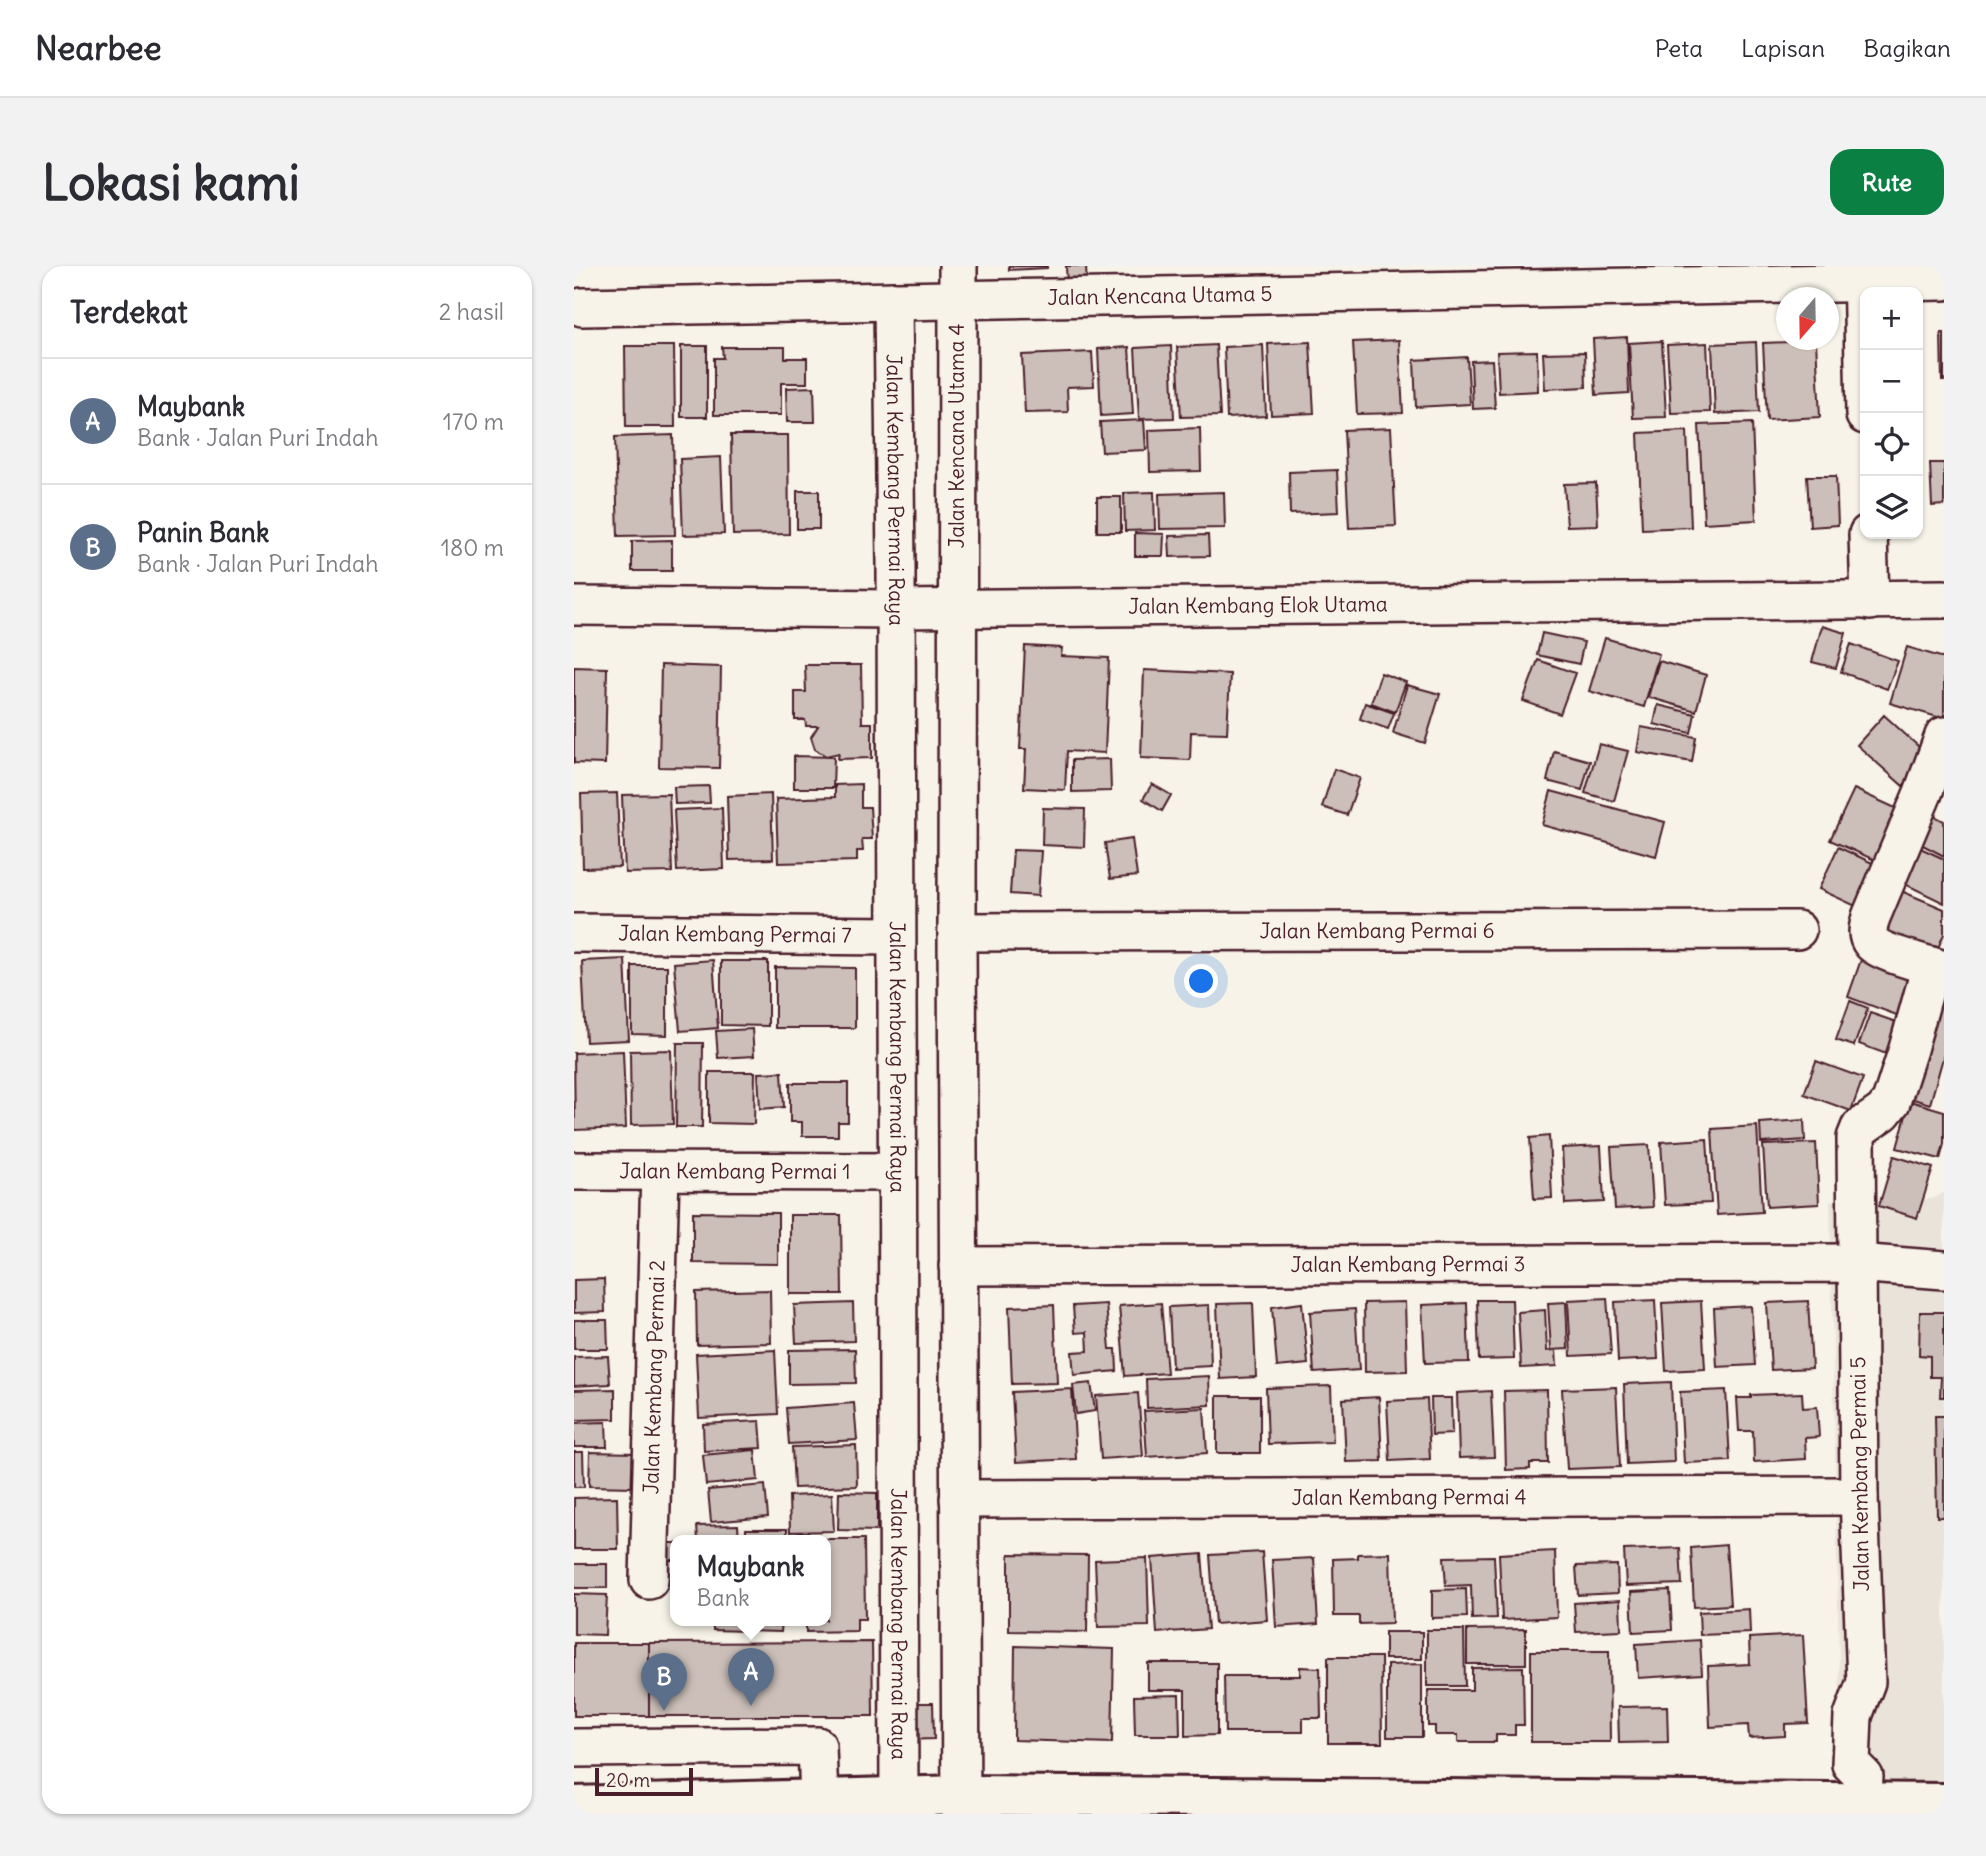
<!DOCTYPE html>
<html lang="id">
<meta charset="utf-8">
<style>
:root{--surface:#fff;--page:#f2f2f3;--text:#2b2b33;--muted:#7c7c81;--line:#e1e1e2;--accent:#0b8043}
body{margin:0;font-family:Delius,sans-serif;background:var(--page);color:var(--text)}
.controls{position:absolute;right:21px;top:21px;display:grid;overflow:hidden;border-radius:14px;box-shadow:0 2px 5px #0004}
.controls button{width:63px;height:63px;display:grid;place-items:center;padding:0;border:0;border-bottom:2px solid var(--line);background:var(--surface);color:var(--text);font:35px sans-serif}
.compass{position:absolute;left:1202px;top:21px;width:63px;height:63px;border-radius:50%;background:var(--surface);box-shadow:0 2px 5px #0004;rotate:200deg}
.scale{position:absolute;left:21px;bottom:18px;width:98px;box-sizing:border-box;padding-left:7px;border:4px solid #4a1f2b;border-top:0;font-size:19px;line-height:24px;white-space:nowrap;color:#4a1f2b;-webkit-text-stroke:5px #f7f3e8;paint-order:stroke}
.you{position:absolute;left:628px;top:716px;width:24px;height:24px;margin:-18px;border:5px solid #fff;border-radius:50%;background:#1a73e8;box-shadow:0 0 0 10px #1a73e833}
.badge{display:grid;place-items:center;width:46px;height:46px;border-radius:50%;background:var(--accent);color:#fff;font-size:23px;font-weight:700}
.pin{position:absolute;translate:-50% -58px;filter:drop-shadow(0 2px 4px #0008)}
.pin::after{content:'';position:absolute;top:37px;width:24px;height:21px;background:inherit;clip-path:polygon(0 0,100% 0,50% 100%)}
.popup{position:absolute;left:96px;top:1269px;width:161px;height:91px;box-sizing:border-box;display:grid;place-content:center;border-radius:14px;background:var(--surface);filter:drop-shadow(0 2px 5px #0005);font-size:23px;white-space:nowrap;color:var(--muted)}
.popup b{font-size:26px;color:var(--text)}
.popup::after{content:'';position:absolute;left:50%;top:100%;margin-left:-14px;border:14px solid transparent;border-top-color:var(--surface)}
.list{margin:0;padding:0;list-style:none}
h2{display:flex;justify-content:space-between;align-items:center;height:91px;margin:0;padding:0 28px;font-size:30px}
h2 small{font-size:23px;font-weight:400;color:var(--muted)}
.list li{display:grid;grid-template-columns:46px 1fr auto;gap:21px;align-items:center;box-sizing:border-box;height:126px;padding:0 28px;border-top:2px solid var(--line)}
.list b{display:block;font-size:26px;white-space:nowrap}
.list p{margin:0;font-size:23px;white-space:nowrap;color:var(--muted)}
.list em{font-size:23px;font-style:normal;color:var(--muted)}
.icon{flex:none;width:38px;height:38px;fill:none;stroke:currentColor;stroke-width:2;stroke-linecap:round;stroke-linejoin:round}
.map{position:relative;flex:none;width:1370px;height:1548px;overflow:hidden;border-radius:21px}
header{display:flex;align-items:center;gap:42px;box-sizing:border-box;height:98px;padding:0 35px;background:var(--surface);border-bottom:2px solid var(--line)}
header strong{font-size:33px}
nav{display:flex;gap:38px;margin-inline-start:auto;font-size:24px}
.intro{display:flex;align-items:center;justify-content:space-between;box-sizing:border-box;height:168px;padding:0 42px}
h1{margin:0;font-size:49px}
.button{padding:18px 32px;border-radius:21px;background:var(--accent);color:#fff;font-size:24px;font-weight:700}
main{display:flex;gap:42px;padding:0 42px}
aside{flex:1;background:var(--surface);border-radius:21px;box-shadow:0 2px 5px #0004}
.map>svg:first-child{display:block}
</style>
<header>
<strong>Nearbee</strong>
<nav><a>Peta</a><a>Lapisan</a><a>Bagikan</a></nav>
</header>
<div class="intro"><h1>Lokasi kami</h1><a class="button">Rute</a></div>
<main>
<aside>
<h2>Terdekat<small>2 hasil</small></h2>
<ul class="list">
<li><span class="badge" style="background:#5c6f8a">A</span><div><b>Maybank</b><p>Bank · Jalan Puri Indah</p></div><em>170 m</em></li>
<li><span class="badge" style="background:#5c6f8a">B</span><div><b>Panin Bank</b><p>Bank · Jalan Puri Indah</p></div><em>180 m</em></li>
</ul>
</aside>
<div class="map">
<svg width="1370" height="1548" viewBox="0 0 1370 1548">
<rect width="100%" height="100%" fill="#f7f3e8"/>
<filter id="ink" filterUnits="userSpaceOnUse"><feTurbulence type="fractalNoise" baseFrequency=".0143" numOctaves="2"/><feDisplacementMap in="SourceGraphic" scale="14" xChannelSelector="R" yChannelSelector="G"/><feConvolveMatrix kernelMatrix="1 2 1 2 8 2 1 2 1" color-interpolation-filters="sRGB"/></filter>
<g filter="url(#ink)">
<path fill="#eae3da" d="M1370,927V1548H1268L1256,935L1357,933Z"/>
<path fill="#ccbfb9" stroke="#4a1f2b" stroke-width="2" d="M435,0H473V2L435,4Z
M492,0H512L513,21H493Z
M1367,67H1370V115H1368Z
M1053,71L1055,127L1022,129L1019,73Z
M825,74L829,147L783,148L779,76Z
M1088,75L1092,151L1059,152L1055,77Z
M1242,75L1246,151L1193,154L1189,77Z
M736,76L740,147L697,149L694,78Z
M1182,76L1185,146L1141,148L1138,78Z
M1133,77L1136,146L1097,147L1093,79Z
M642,79L646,150L607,151L603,81Z
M689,79L692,150L653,152L650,81Z
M51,80H100L101,161H52Z
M107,80H133V151H107Z
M597,80L600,152L565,153L561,82Z
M148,81H211V92H233V117H207V149H140V92H149Z
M555,81L559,148L527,150L524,83Z
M963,85L964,125L925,127L923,86Z
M518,86L520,120L493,121L494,146L451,147L448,89Z
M1011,86L1012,121L971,123L969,87Z
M893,91L896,138L842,141L840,94Z
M918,94L921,142L899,143L897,95Z
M240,121L241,156H213L212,122Z
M570,154L572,184L528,186L526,156Z
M1178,157L1182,254L1130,257L1125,159Z
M626,162L627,205L576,206L575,164Z
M817,162L822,260L775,262L770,164Z
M1113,165L1117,261L1068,263L1064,167Z
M99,169L101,269L44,270L41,171Z
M157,169H214L215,268L159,269Z
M147,191L150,268L109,269L106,193Z
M1356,197H1370V239L1358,240Z
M763,204L765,246L716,248L715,206Z
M1233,210H1262L1264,259L1236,261Z
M1022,217L1024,259L993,260L990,218Z
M223,225H245V263H223Z
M580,226L581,264L551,265L550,227Z
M650,226L651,262L586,263L585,228Z
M523,231H547V266H523Z
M561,267L590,268L589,290H561Z
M634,269L635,290L596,291L595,270Z
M98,274V305H58V275Z
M1248,360L1272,367L1262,402L1238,396Z
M968,367L1010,376L1005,398L963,389Z
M1031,372L1085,388L1070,441L1015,425Z
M1277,378L1324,395L1313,423L1267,406Z
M451,380L488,382L487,390L535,392L531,487L493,485L491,524L450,522L452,483H446Z
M1333,381L1370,392V453L1316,437Z
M964,394L1001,407L986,448L949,435Z
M1085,395L1132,409L1122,445L1074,431Z
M87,399L147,401L145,502L85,501Z
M231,399H287L288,457H298V492L264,493L265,487L252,490L241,483L237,471L244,460H232L231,454H221V426H232Z
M0,401L33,402L31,498L0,497Z
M570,404L656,408L653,467L617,466L616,494L567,492Z
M807,407L832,416L821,446L797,437Z
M833,419L866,428L851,477L819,467Z
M791,437L820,447L814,463L786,453Z
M1084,439L1121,448L1117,467L1080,458Z
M1310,449L1356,491L1329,520L1283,479Z
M1067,461L1122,471L1118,496L1063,486Z
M1025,478L1054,485L1040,535L1011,527Z
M980,485L1016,495L1008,524L973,515Z
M220,490L260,491L259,522H220Z
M536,493L537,525L498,526V494Z
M760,503L786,512L773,549L748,541Z
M287,518V541H296L298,573H288L289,585H283V595L204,597L202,533L261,531V519Z
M578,518L597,529L588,545L569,533Z
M135,520L136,537L101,538L100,521Z
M1280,523L1328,545L1305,596L1256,574Z
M977,525L1091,556L1082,590L968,559Z
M43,527L46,601L9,602L7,528Z
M95,528L98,606L51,607L48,529Z
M197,528L199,593L155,594L153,530Z
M148,542L150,603L103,605L100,544Z
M469,542L511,543L510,581L468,579Z
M1355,547L1370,555V590L1341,575Z
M558,573L563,610L536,613L531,577Z
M1342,580L1370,593V637L1325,615Z
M1264,581L1307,601L1288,643L1245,623Z
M439,584L467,585L464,630L436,628Z
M1320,622L1370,643V668L1362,687L1303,661Z
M1289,688L1352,711L1336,754L1274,731Z
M51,693L55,774L12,776L8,695Z
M139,694L144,762L106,765L100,697Z
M147,695H194V760L147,759Z
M58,700H93V769L58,768Z
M201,701L281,702V762H201Z
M1370,712V788L1356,838L1326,829Z
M1276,735L1294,742L1280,780L1262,774Z
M1296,747L1337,761L1326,793L1285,778Z
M178,763L180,790L144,792L142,765Z
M103,777H129L128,861H102Z
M97,784L99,858L57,859L56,785Z
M49,785L52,862L1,864L0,787Z
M1242,795L1289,812L1277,845L1230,828Z
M135,806H181L180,858L135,857Z
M208,806L210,841L186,843L184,807Z
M216,817H274V856H264V870H228V856H216Z
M1336,835L1370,845V878L1366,893L1323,882Z
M1230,854L1231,874L1187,877L1186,857Z
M1183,860L1188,946L1143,949L1138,863Z
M975,870L978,932L960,933L956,872Z
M1133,873L1137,937L1091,939L1087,876Z
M1242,877L1245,938L1193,941L1189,879Z
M1075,879L1079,941L1041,943L1037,881Z
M1027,880L1030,936L991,938L988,882Z
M1320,890L1359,902L1343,952L1305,940Z
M119,946L204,947V998L119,997Z
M216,949H267L268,1028H216Z
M30,1013L31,1046L0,1047V1014Z
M196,1024L197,1077L123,1079L122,1026Z
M1033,1032L1037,1088L997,1090L994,1034Z
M903,1034H938L940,1093L905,1094Z
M1081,1034L1084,1093L1044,1095L1041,1036Z
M1127,1035L1131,1103L1092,1105L1088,1037Z
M1234,1035L1238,1102L1197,1104L1193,1037Z
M831,1036L833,1105L791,1106L790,1037Z
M992,1036L994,1083L977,1084L974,1037Z
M279,1037L280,1075L222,1077L220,1039Z
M587,1037L593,1107L551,1110L545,1040Z
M679,1037L682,1111L646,1113L643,1038Z
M728,1037L734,1098L703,1101L698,1041Z
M893,1037L895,1096L851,1097L848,1039Z
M532,1038L536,1083H542L543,1105L500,1109L498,1086L514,1085L513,1066L501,1067L499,1040Z
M480,1039L483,1117L438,1118L435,1041Z
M635,1039L637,1100L598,1102L595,1041Z
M1177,1040L1181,1099L1143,1101L1140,1042Z
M781,1043L785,1104L740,1107L736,1046Z
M971,1044L973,1085L982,1084L983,1100L947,1102L944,1046Z
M1346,1046H1370V1131H1366L1367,1111H1356V1090L1345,1089Z
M0,1054H33L34,1083H0Z
M281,1083L282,1117L215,1118V1084Z
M201,1084L204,1148L125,1152L122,1088Z
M34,1090L36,1118L0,1120V1091Z
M635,1110L636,1139L573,1142L572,1113Z
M1097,1116L1100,1196L1053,1198L1050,1118Z
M517,1117L521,1145L502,1148L499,1119Z
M757,1120L759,1176L694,1178L692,1122Z
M1042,1121L1046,1201L993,1203L988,1123Z
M41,1123V1153L0,1154V1124Z
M498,1123L502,1193L442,1196L438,1126Z
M973,1124L974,1197H956V1203L932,1204L930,1125Z
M1152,1124L1156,1195L1110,1197L1106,1126Z
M917,1125L920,1191L885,1192L883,1127Z
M564,1127L569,1190L527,1193L522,1130Z
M1228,1127L1229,1142L1243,1141L1245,1171L1231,1172L1232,1193L1180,1196L1179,1165H1165L1163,1132H1177V1129Z
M643,1130H686V1187H643Z
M805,1131L808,1195L772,1196L769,1133Z
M857,1132H877L878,1168L858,1169Z
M853,1133L856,1193L816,1195L813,1135Z
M280,1137L283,1174L215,1178L212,1142Z
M630,1142L633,1187L573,1191L570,1145Z
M1361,1150H1370V1251H1363Z
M186,1155L188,1182L130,1185L129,1158Z
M32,1156L33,1181H0V1157Z
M282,1179L283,1220L220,1222L218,1181Z
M181,1184L184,1214L132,1219L129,1189Z
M0,1186H9L10,1221H0Z
M16,1186L61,1187L60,1221L15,1220Z
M191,1219L194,1251L137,1256L134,1224Z
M265,1226L303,1227V1265L264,1264Z
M258,1228L260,1265L216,1266L215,1230Z
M43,1231L44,1283H0V1232Z
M164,1259L165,1274H124L123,1260Z
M172,1263H213V1274H172Z
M220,1273H290L291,1353H283V1365L232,1366V1354H252V1274Z
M93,1277H102V1294H94Z
M1152,1279L1156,1339L1120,1341L1117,1282Z
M1106,1282L1108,1318L1052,1320L1050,1284Z
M981,1285L983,1351L928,1354L925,1288Z
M688,1286L693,1354L641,1358L636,1289Z
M816,1287L818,1357L785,1358V1350H760L759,1293L784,1292V1288Z
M435,1288L514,1289L513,1366L435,1365Z
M628,1288L634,1363L583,1367L578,1292Z
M920,1290L923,1352L898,1353L897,1319L872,1320L870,1291Z
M573,1292L575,1360L524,1361L521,1294Z
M740,1292L744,1358L702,1361L698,1294Z
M0,1298H33V1322H0Z
M1043,1299L1044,1327L1004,1329L1002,1300Z
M892,1323L893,1351L858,1352V1324Z
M1096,1324L1098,1364L1059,1366L1057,1326Z
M0,1328L33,1329L31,1369L0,1368Z
M1046,1334L1047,1364L1002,1366L1000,1337Z
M1175,1343L1176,1367L1126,1369L1125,1346Z
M139,1354H208L207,1366L139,1364Z
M952,1363V1398H893V1364Z
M853,1364H890L891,1420H853Z
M811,1366H848V1393H811Z
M1229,1369L1234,1457L1211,1458V1470L1175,1472L1174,1459L1136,1461L1134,1400L1176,1398L1175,1372Z
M1126,1374L1128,1408L1064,1412L1062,1378Z
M298,1376L299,1450H75V1377Z
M0,1377H75V1450H0Z
M441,1380L540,1383L538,1477L440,1474Z
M957,1385H1035L1036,1476H957Z
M754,1391H807L808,1477H754Z
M574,1397H643V1469L611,1470V1424H574Z
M848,1398V1471H813V1399Z
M726,1401L746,1402L747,1452H729V1466H651L650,1410H726Z
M949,1401L950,1459H941V1469H922V1476H884V1469H861V1460H854V1424H898V1402Z
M605,1429L606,1469H561L560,1430Z
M326,1437H359L360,1473L327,1474Z
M1093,1440L1094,1476L1045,1477L1044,1441Z"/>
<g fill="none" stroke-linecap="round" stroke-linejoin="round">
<g stroke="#4a1f2b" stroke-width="42">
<g id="minor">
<path d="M384,0L383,666L387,1548"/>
<path d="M1288,0L1291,149"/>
<path id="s1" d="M319,35L322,299L325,1548"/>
<path id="s2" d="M8,41L1370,15"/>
<path d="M1294,268L1296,335"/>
<path id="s3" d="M0,340L321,343L1370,333"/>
<path d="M1370,470L1349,527L1297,651C1295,659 1291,669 1298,677C1307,687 1355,699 1370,704"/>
<path id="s4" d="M383,666L1223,664"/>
<path id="s5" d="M0,667L322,670"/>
<path id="s6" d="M0,905L322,906"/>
<path id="s7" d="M384,1000L1283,997L1370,1004"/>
<path id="s8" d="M385,1233L1285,1230"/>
<path id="s9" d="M75,1314L86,906"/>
<path d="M0,1482L243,1480L245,1533"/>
<path d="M1288,1537L1290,1511L1277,1498L1279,1450L1292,1416L1285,1230L1282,872L1286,862L1309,846L1317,836L1334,783L1357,700"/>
</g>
</g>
<g stroke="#4a1f2b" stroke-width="44">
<path id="major" d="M0,1540L387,1529L1370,1537"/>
</g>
<use href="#minor" stroke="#f7f3e8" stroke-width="37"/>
<use href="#major" stroke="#f7f3e8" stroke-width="38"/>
</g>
</g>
<g text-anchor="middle" stroke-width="5" stroke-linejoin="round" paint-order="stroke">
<g font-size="21" fill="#4a1f2b" stroke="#f7f3e8">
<text dy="7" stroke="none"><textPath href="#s2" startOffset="578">Jalan Kencana Utama 5</textPath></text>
<text transform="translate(383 170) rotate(-90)" y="7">Jalan Kencana Utama 4</text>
<text dy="7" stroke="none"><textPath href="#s1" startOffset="189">Jalan Kembang Permai Raya</textPath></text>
<text dy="7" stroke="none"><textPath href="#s3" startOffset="684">Jalan Kembang Elok Utama</textPath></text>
<text dy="7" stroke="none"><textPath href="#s4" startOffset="420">Jalan Kembang Permai 6</textPath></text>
<text dy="7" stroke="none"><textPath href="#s5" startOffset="161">Jalan Kembang Permai 7</textPath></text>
<text dy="7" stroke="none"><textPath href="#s1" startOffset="756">Jalan Kembang Permai Raya</textPath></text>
<text dy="7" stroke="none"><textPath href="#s6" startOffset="161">Jalan Kembang Permai 1</textPath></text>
<text dy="7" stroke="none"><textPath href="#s7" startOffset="450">Jalan Kembang Permai 3</textPath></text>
<text dy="7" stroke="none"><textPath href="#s9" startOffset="203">Jalan Kembang Permai 2</textPath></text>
<text transform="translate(1286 1208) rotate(-91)" y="7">Jalan Kembang Permai 5</text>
<text dy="7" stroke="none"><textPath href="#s8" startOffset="450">Jalan Kembang Permai 4</textPath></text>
<text dy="7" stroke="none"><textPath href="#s1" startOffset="1323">Jalan Kembang Permai Raya</textPath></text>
</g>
</g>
</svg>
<div class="controls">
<button>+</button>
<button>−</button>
<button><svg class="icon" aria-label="locate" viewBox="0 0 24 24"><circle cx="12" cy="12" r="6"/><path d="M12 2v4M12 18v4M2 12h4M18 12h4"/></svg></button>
<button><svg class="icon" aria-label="layers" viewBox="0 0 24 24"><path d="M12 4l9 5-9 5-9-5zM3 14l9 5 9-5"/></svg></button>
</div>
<svg class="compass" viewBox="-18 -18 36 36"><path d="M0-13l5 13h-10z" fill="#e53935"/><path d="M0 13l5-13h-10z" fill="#7c7c81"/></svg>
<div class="scale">20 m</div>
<div class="you"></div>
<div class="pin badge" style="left:177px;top:1440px;background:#5c6f8a">A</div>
<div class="popup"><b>Maybank</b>Bank</div>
<div class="pin badge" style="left:90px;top:1445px;background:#5c6f8a">B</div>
</div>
</main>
